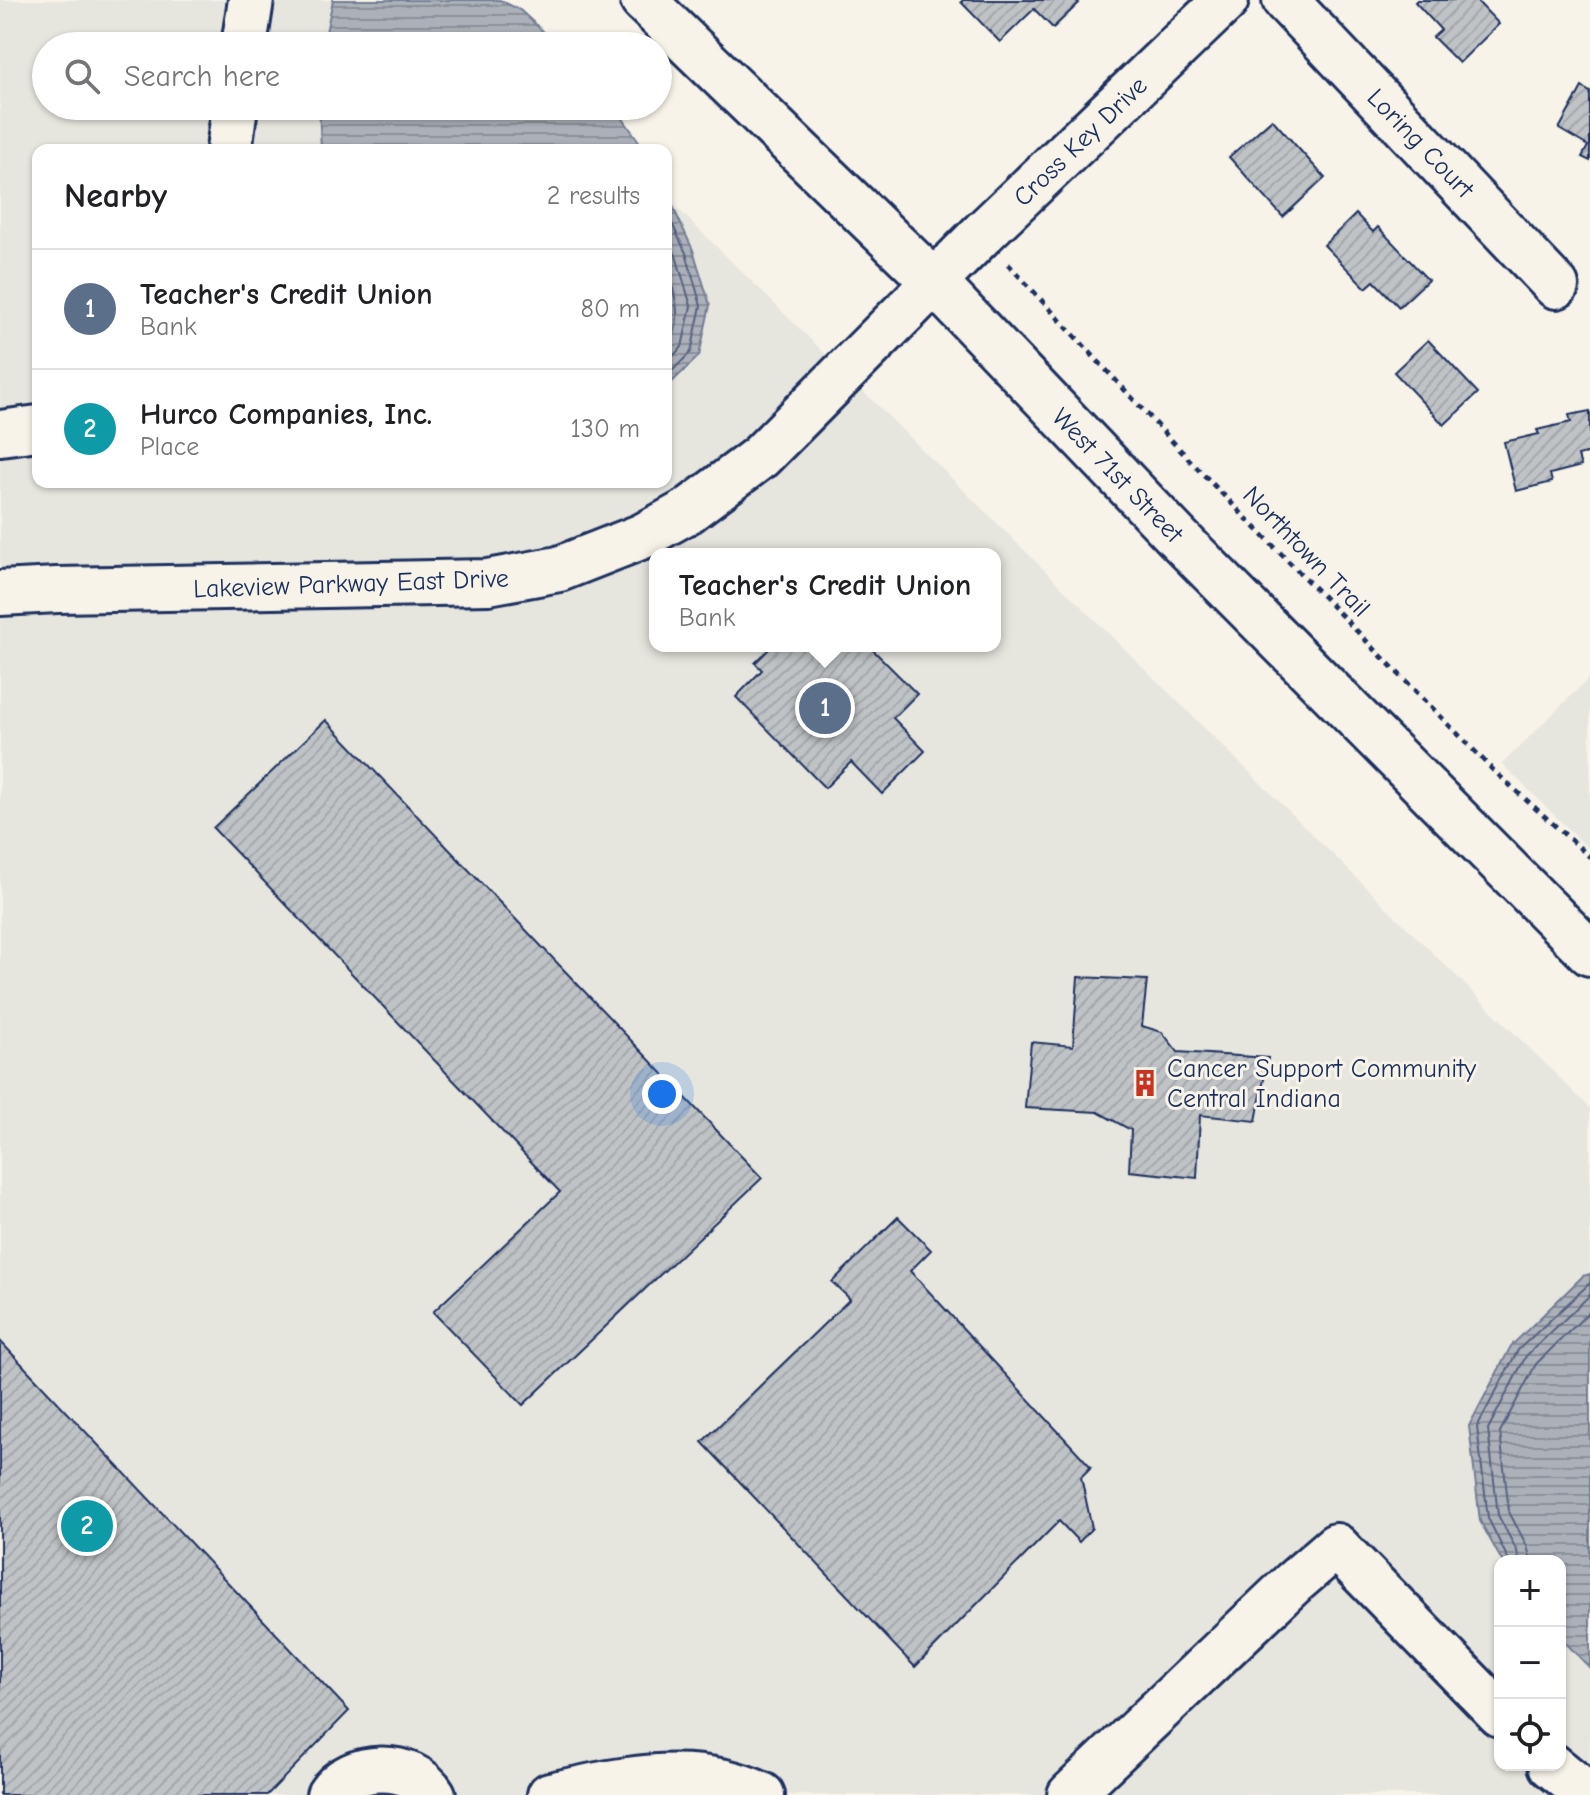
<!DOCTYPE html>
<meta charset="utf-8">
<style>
:root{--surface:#fff;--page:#f2f2f2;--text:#202124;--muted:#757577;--line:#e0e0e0;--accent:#c8321e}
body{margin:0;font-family:"Comic Neue",sans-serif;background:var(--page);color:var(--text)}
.controls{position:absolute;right:24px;bottom:24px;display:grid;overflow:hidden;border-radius:16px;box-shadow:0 2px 6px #0004}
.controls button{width:72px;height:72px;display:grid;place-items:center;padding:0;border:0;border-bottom:2px solid var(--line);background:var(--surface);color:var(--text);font:40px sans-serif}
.you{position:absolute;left:662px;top:1094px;width:28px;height:28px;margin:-20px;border:6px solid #fff;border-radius:50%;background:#1a73e8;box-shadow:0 0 0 12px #1a73e833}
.badge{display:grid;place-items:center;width:52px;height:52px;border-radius:50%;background:var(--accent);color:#fff;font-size:26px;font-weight:700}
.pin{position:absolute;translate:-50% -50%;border:4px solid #fff;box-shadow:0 2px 8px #0006}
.popup{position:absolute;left:649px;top:548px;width:352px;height:104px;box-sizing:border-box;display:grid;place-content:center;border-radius:16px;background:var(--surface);filter:drop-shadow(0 2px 6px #0005);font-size:26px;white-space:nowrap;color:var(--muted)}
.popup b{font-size:30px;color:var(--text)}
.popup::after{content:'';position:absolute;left:50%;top:100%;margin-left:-16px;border:16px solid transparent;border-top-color:var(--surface)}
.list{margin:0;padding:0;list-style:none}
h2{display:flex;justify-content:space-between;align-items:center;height:104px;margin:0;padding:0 32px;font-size:34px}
h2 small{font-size:26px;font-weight:400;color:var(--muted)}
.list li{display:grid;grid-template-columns:52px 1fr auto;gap:24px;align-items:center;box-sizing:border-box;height:120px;padding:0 32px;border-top:2px solid var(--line)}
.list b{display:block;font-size:30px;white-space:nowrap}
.list p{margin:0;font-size:26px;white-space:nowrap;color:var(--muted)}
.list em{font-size:26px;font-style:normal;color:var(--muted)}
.icon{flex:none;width:44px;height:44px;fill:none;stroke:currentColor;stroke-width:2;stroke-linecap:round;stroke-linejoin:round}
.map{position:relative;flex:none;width:1590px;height:1795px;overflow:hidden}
.search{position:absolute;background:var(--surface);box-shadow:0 2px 6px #0004;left:32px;top:32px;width:640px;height:88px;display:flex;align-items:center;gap:20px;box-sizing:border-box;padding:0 28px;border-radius:44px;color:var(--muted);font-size:30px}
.panel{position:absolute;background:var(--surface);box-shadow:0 2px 6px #0004;left:32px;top:144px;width:640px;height:344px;border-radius:16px}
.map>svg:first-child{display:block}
</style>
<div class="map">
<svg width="1590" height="1795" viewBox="0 0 1590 1795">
<defs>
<pattern id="water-rules" width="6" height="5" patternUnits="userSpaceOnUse" patternTransform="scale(2)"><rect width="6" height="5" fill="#acb0b9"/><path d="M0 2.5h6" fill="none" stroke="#8b909a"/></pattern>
<pattern id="building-hatch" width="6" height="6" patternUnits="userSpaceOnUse" patternTransform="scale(2)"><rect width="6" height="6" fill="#c0c3c5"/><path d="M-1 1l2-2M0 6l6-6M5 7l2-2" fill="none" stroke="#a4a8ac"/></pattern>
</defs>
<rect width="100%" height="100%" fill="#f7f3e8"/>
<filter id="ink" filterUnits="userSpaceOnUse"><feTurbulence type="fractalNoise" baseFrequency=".0125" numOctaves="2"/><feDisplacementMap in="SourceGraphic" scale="16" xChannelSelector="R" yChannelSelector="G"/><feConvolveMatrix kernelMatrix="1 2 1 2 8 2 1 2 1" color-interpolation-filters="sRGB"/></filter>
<g filter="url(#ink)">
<path fill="#e6e5de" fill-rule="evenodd" d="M0,0H466L513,46H46V106H574L619,150H38V482H666V197L1590,1108V1795H0ZM655,554H995V646H655ZM1500,1561H1560V1765H1500Z
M1590,677V850L1502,764Z"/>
<path fill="url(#water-rules)" stroke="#727c95" stroke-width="2" d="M333,0H500L520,10L559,46H323Z
M319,106H614L645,150H321Z
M666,192L693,250L710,305L699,356L666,388Z
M1590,1274V1668L1560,1637V1561H1502L1480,1521L1469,1426L1511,1346L1583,1276Z"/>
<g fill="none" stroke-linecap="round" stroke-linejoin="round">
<path stroke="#556382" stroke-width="2" d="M666,211L686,253L701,306L691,352L666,377
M666,235L676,256L691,306L682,347L666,363
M666,264C673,288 687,325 666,346
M1509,1561L1488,1518L1477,1427L1518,1350L1590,1283
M1519,1561L1517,1551L1498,1515L1488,1429L1526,1356L1590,1295
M1531,1561L1527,1546L1509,1512L1500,1432L1536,1364L1590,1311"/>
</g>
<path fill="url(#building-hatch)" stroke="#1b2f5e" stroke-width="2" d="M963,0H1075L1079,3L1053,28L1034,9L1000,42L961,2Z
M1417,0H1476L1499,24L1459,63L1433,37L1441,30L1415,2Z
M1582,87L1590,92V161L1582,157L1588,146L1559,129Z
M1272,119L1325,178L1283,217L1229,157Z
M1356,214L1373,232L1378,227L1428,280L1399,307L1374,281L1366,288L1324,245Z
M1428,340L1478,393L1444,425L1394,372Z
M1590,411V453L1578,456L1581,466L1550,474L1552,482L1516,491L1504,442L1539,434L1537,430L1571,422L1569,415Z
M772,646H869L917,694L893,718L925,751L882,794L851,762L825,788L736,697L762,670L755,663Z
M326,720L762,1178L523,1405L433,1312L560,1192L213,828Z
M1078,977L1147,980L1142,1026L1162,1032L1178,1052L1268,1058L1256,1121L1200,1115L1197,1178L1129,1171L1131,1130L1098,1112L1025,1108L1031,1042L1073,1046Z
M898,1217L931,1250L910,1271L1091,1467L1081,1477L1092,1528L1079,1542L1059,1521L915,1667L702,1442L850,1299L832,1282Z
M0,1341L349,1711L267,1795H0Z"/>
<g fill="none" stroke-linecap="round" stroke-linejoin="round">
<g stroke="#1b2f5e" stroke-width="50">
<path id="minor" d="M1285,0L1556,286
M244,46L251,0
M229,150L235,106
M0,433L38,428
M0,593L57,590L488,582L559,569L643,536L688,511L760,457L983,233L1226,0
M1551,1765L1588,1795
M329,1795C349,1762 413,1760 433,1795
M550,1795C621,1780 693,1762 762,1795
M1070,1795L1293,1583L1336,1546L1500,1714"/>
</g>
<g stroke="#1b2f5e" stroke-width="50">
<path id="major" d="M643,0L934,282L1179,539L1590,953"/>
</g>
<path stroke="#1b2f5e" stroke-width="5" stroke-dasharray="6 6" stroke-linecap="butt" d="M1008,264L1197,468L1494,771L1590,857"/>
<use href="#minor" stroke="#f7f3e8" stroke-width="44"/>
<use href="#major" stroke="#f7f3e8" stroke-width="44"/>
</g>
</g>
<defs>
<g id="building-bare" transform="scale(2.16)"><path d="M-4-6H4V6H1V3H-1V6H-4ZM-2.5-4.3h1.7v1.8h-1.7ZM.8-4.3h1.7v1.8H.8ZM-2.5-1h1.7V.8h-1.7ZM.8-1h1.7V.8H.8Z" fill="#c8321e" stroke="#f7f3e8" stroke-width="2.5" paint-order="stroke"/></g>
</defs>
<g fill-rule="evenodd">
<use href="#building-bare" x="1145" y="1083"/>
</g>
<g text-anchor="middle" stroke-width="6" stroke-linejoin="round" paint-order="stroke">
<g font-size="26" fill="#1b2f5e" stroke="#f7f3e8">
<text transform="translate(1080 141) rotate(-44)" y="9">Cross Key Drive</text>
<text transform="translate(1421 143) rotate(46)" y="9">Loring Court</text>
<text transform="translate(1118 475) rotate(46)" y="9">West 71st Street</text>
<text transform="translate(1307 551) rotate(46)" y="9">Northtown Trail</text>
<text transform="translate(351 583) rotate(-2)" y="9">Lakeview Parkway East Drive</text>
</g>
<g font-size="26" fill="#1b2f5e" stroke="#f7f3e8" text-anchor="start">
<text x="1167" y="1077">Cancer Support Community<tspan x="1167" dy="30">Central Indiana</tspan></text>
</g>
</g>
</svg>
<div class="controls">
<button>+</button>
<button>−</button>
<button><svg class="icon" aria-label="locate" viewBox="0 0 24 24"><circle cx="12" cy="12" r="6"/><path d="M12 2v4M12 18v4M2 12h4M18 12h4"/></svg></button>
</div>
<div class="you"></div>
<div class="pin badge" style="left:825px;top:708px;background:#5c6f8a">1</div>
<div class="popup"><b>Teacher's Credit Union</b>Bank</div>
<div class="pin badge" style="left:87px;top:1526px;background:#0f9aa8">2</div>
<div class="search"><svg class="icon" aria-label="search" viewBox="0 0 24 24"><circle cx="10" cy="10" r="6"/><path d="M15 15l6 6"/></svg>Search here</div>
<section class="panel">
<h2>Nearby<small>2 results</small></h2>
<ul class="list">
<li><span class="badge" style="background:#5c6f8a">1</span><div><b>Teacher's Credit Union</b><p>Bank</p></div><em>80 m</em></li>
<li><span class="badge" style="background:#0f9aa8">2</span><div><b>Hurco Companies, Inc.</b><p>Place</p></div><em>130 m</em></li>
</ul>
</section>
</div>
